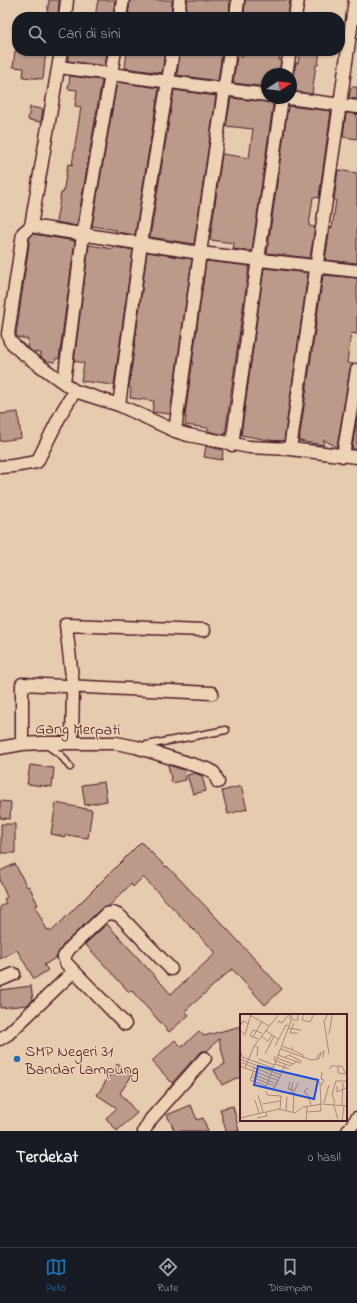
<!DOCTYPE html>
<html lang="id">
<style>
:root{--surface:#171b24;--page:#20242c;--text:#f1f3f6;--muted:#9ea1a6;--line:#363941;--accent:#1f6fb2}
body{margin:0;font-family:"Indie Flower",sans-serif;background:var(--page);color:var(--text)}
.compass{position:absolute;left:261px;top:68px;width:36px;height:36px;border-radius:50%;background:var(--surface);box-shadow:0 1px 3px #0004;rotate:77deg}
.list{margin:0;padding:0;list-style:none}
h2{display:flex;justify-content:space-between;align-items:center;height:52px;margin:0;padding:0 16px;font-size:17px}
h2 small{font-size:13px;font-weight:400;color:var(--muted)}
.icon{flex:none;width:22px;height:22px;fill:none;stroke:currentColor;stroke-width:2;stroke-linecap:round;stroke-linejoin:round}
.map{position:relative;flex:none;width:357px;height:1131px;overflow:hidden}
.search{position:absolute;background:var(--surface);box-shadow:0 1px 3px #0004;left:12px;right:12px;top:12px;height:44px;display:flex;align-items:center;gap:10px;box-sizing:border-box;padding:0 14px;border-radius:16px;color:var(--muted);font-size:15px}
.sheet{height:116px;background:var(--surface)}
nav{display:flex;justify-content:space-around;align-items:center;box-sizing:border-box;height:56px;border-top:1px solid var(--line);background:var(--surface);font-size:11px;color:var(--muted)}
nav a{display:grid;justify-items:center;gap:2px}
nav .on{color:var(--accent)}
.map>svg:first-child{display:block}
</style>
<div class="map">
<svg width="357" height="1131" viewBox="0 0 357 1131">
<rect width="100%" height="100%" fill="#e7cbaf"/>
<filter id="ink" filterUnits="userSpaceOnUse"><feTurbulence type="fractalNoise" baseFrequency=".025" numOctaves="2"/><feDisplacementMap in="SourceGraphic" scale="8" xChannelSelector="R" yChannelSelector="G"/><feConvolveMatrix kernelMatrix="1 2 1 2 8 2 1 2 1" color-interpolation-filters="sRGB"/></filter>
<g filter="url(#ink)">
<path fill="#bb9a8a" stroke="#4a1f2b" d="M49,0H59L58,17H48L49,13H47Z
M98,0H115L113,17H95Z
M130,0H172L171,17H128Z
M187,0H230L229,17L186,16Z
M245,0H290L288,17H244Z
M15,51H46L43,79L23,77L24,68L13,67Z
M69,51H107L105,66L68,61Z
M127,51H165L162,73L125,68Z
M180,51H212L222,52L218,81L177,75Z
M243,51H280L279,60H281L279,74H267V87L233,83L237,56L243,57Z
M300,51H320L318,65H316L312,94L291,91L296,63H298Z
M70,76L102,80L77,226L56,222L61,193H63L68,164L72,165L81,107L75,106L77,90L68,89Z
M117,82L159,88L135,235L116,232V230L92,226Z
M351,87H357V99L349,98Z
M174,90L216,96L194,244L150,237Z
M231,98L266,102H270L274,98L252,251L233,249L234,243L210,240L222,154L249,158L253,129L226,126Z
M288,106L331,111L319,198L313,197L309,226L315,227L310,258L267,253Z
M30,107L43,109L41,122L28,120Z
M346,113L357,114V139L343,137Z
M338,170L357,173V263L325,260L330,227L332,228L336,200H334Z
M33,234L75,241L59,359L56,358L55,362L46,361L41,357V353L33,352L27,347L28,339L17,337L16,335L30,237Z
M89,245L113,249L114,247L133,250L114,385L81,381L84,363L74,361Z
M147,252L192,259L170,414L152,412L154,401L130,398L131,388L129,387Z
M206,261L249,266L225,435L208,431V428L185,425L186,417L185,416Z
M264,268L308,273L284,441L268,440L241,435Z
M323,275L357,278V334L351,333L347,363L353,364L350,369L337,447L324,440L323,445L299,441Z
M18,412L21,438L0,441V414Z
M357,417V449H352Z
M206,446L223,450L222,460L204,457Z
M30,765L54,768L52,787L27,784Z
M168,765L184,770L186,780L172,783Z
M195,773L202,776L206,791L193,794L187,775Z
M104,782L107,801L85,805L82,785Z
M241,786L247,809L228,814L222,791Z
M0,801L11,802L10,819L0,818Z
M56,803L92,810L88,838L65,835V837L51,834Z
M1,824H15V853H1Z
M141,842L166,867L167,866L230,932L282,989L265,1005L232,969L185,1011L189,1015L169,1032L131,990L129,992L85,944L107,924L171,994L216,953L143,877L133,887L131,884L109,906L101,909L64,944L58,953L57,957L44,965L48,970L34,979L17,950L0,959V907L6,903L4,899L7,897L0,881V871L15,864L27,887L29,886L38,905L35,906L47,930L49,929L51,932Z
M31,986L33,1000L27,1005L0,1008V990Z
M241,1026V1077L234,1079L222,1085L214,1070L225,1064L219,1039L207,1051H203L199,1053L172,1083L152,1061L175,1040L182,1047L199,1031L204,1036Z
M117,1064L133,1074L120,1093L137,1113L117,1131L106,1118L117,1108L97,1095Z
M191,1105L197,1120L203,1118L208,1131H172L174,1130L167,1115Z
M233,1106L239,1131H226L220,1109Z"/>
<g fill="none" stroke-linecap="round" stroke-linejoin="round">
<g stroke="#4a1f2b" stroke-width="9">
<path id="service" d="M45,744L61,755L70,767
M142,746L226,730"/>
</g>
<g stroke="#4a1f2b" stroke-width="15">
<path id="minor" d="M65,17L67,0
M120,17L123,0
M178,17L180,0
M236,17L238,0
M295,17L298,0
M59,67L267,95
M286,74L290,51
M288,98L357,107
M31,226L61,51
M357,271L200,253L31,226L23,233L8,334L10,341L21,352L75,391L119,405L175,431L188,435L249,447L290,449L357,457
M64,382L83,235L115,51
M119,405L141,243L173,51
M175,431L200,253L230,51
M232,445L257,266L282,98
M290,449L355,0
M343,456L357,370
M0,467L13,466L37,462L63,410L75,391
M72,742L73,686L66,625L204,630
M22,744V684L212,693
M0,748L22,744L42,743H116L136,747L210,770L214,773L218,782
M0,980L14,974
M125,1024L66,963L64,957L69,949L106,914L113,913L120,916L171,969
M0,1039L8,1034L73,972
M144,1131L151,1119L205,1058
M348,1131L357,1118"/>
</g>
<use href="#service" stroke="#eed2b4" stroke-width="6"/>
<use href="#minor" stroke="#eed2b4" stroke-width="12"/>
</g>
</g>
<circle fill="#1f6fb2" stroke="#eed2b4" stroke-width="1.5" cx="17" cy="1059" r="4"/>
<g text-anchor="middle" stroke-width="3" stroke-linejoin="round" paint-order="stroke">
<g font-size="16" fill="#4a1f2b" stroke="#eed2b4">
<text transform="translate(78 728) rotate(1)" y="6">Gang Merpati</text>
</g>
<g font-size="16" fill="#4a1f2b" stroke="#eed2b4" text-anchor="start">
<text x="25" y="1056">SMP Negeri 31<tspan x="25" dy="18">Bandar Lampung</tspan></text>
</g>
</g>
<g transform="translate(240 1014)">
<rect width="107" height="107" fill="#e7cbaf"/>
<path fill="none" stroke="#a8867a" stroke-width="1" d="M8,0L29,12M51,0L53,6H58V0M64,0L62,6L70,8L74,0M88,0L84,7L89,40M37,9L39,7L42,9L49,0M54,9L50,19H58M0,12L3,7L9,10M48,14L61,16M25,16L38,25M1,17L5,21L11,0M89,20L92,3L90,0M21,22L28,27L32,21M13,23L10,22L13,16L22,19M18,25L13,23L22,7M14,32L18,33L17,42M35,32L46,11L49,12M42,32L52,36L53,33M0,35L2,43L33,54M41,35L71,46L79,45L81,39M52,36L63,41V44M25,40L34,22M38,41L60,49L61,47M35,42L34,46L50,52L56,48M45,43L49,41L61,47M37,44L53,50M0,45L41,61M19,45L34,51M77,45L78,41L84,37L83,44M0,48L40,64M35,50L49,55M45,51L36,72L32,75L26,73L51,7L49,0M0,52L39,67M98,52V59L105,60M15,53L10,66L26,72M5,54L14,32L39,0M90,55L91,52H102L107,63M12,60L37,70M11,63L35,72M76,64L80,69L81,90M50,68L48,75L54,76M53,68L51,78L54,79M81,72L84,66L81,65L82,58M97,72V78L106,74M68,74L64,77L69,83L71,92M26,77L27,81L41,82L40,95M18,81L23,98M15,86L19,99M84,89L89,71M93,89L98,105M95,89L92,80L96,67H107M22,90L40,87M102,91L103,69M46,96L47,83M53,98L54,78L58,69M67,98L81,97L80,90M0,104L39,95L55,99L63,93L82,90L107,92M17,104L27,102L26,98M66,107L67,93M102,107L104,91"/>
<path fill="#1d4ed8" fill-opacity="0.15" stroke="#1d4ed8" stroke-width="2" d="M18,52L78,66L74,85L14,71Z"/>
<rect width="107" height="107" fill="none" stroke="#4a1f2b" stroke-width="2"/>
</g>
</svg>
<svg class="compass" viewBox="-18 -18 36 36"><path d="M0-13l5 13h-10z" fill="#e53935"/><path d="M0 13l5-13h-10z" fill="#9ea1a6"/></svg>
<div class="search"><svg class="icon" aria-label="search" viewBox="0 0 24 24"><circle cx="10" cy="10" r="6"/><path d="M15 15l6 6"/></svg>Cari di sini</div>
</div>
<section class="sheet">
<h2>Terdekat<small>0 hasil</small></h2>
<ul class="list">
</ul>
</section>
<nav>
<a class="on"><svg class="icon" aria-label="map" viewBox="0 0 24 24"><path d="M3 6l6-2 6 2 6-2v14l-6 2-6-2-6 2zM9 4v14M15 6v14"/></svg>Peta</a>
<a><svg class="icon" aria-label="directions" viewBox="0 0 24 24"><path d="M12 3l9 9-9 9-9-9zM9 14v-3h6M13 9l2 2-2 2"/></svg>Rute</a>
<a><svg class="icon" aria-label="saved" viewBox="0 0 24 24"><path d="M7 4h10v16l-5-4-5 4z"/></svg>Disimpan</a>
</nav>
